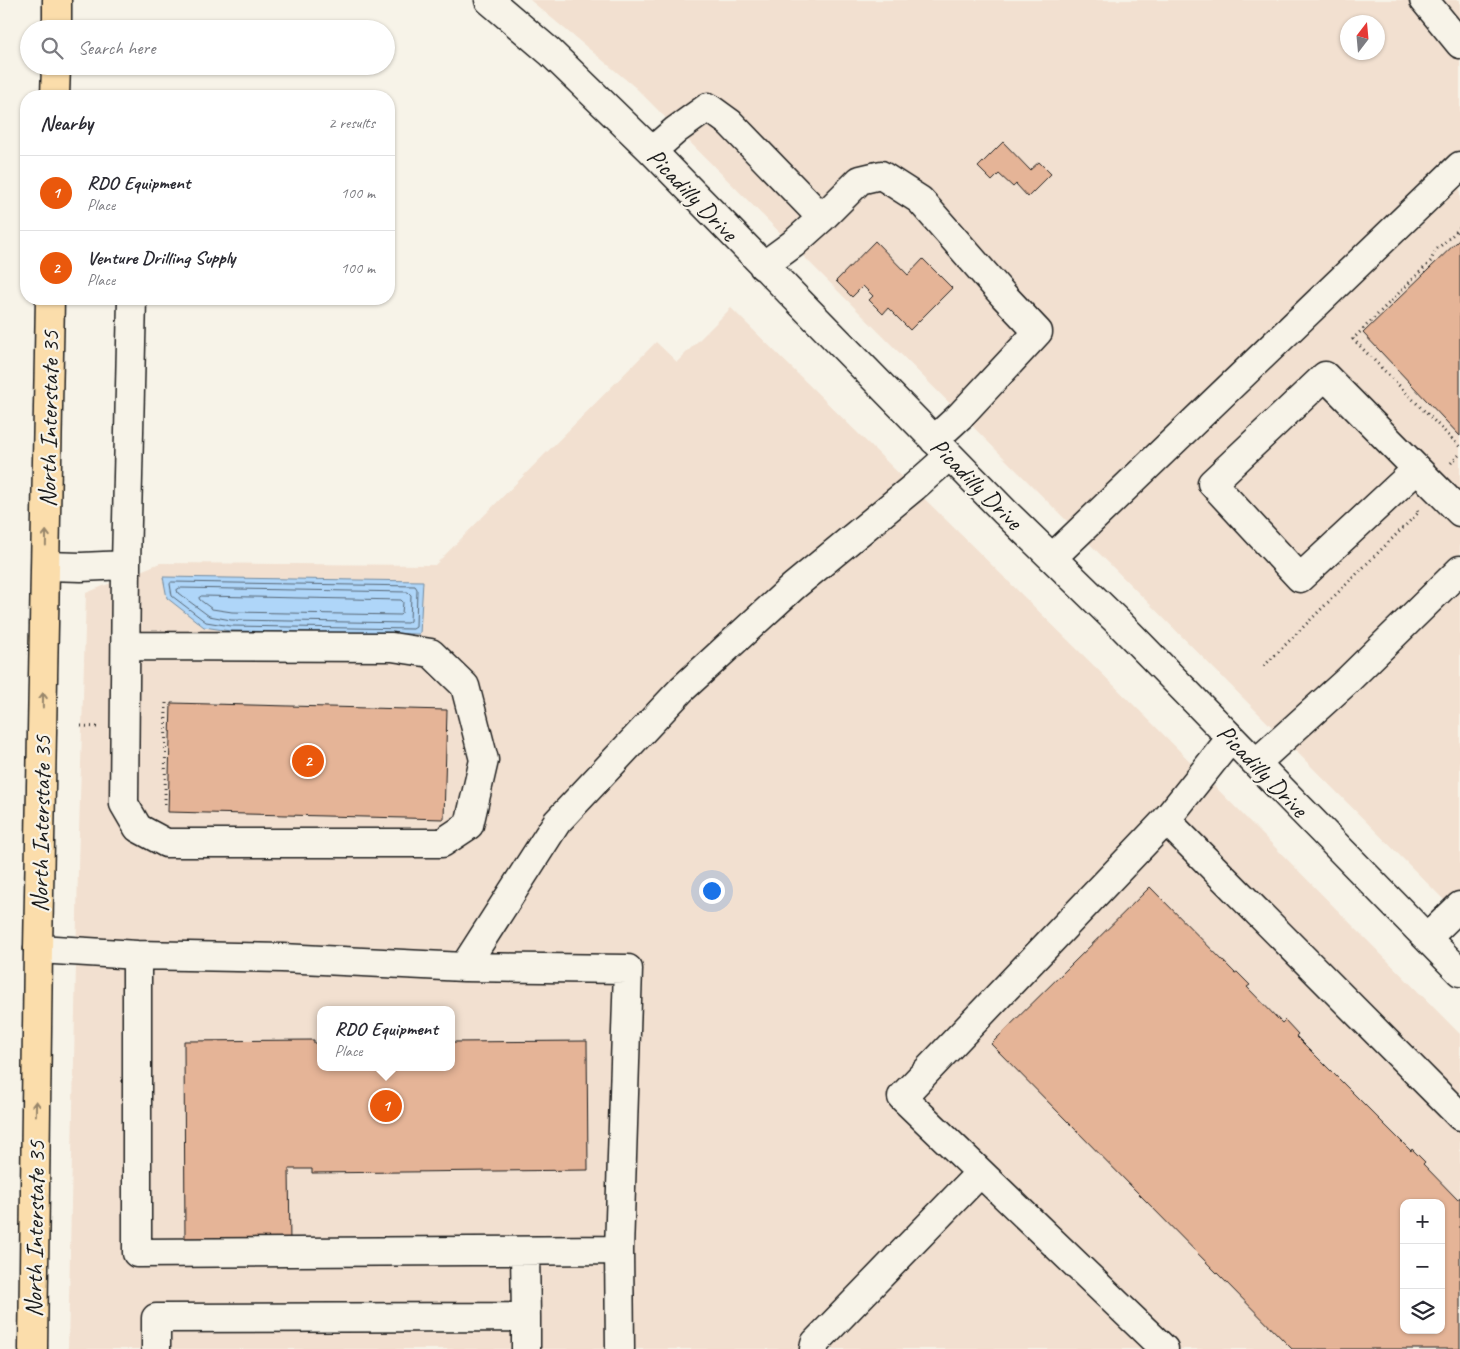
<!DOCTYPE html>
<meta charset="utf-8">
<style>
:root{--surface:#fff;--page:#f2f2f3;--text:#2b2b33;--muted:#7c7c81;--line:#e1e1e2;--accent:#ea580c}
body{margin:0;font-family:Caveat,sans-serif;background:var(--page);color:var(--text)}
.controls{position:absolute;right:15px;bottom:15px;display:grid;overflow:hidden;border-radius:10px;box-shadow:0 1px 4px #0004}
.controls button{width:45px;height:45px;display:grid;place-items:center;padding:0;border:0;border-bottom:1px solid var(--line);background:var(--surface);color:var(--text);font:25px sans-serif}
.compass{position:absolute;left:1340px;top:15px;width:45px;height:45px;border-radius:50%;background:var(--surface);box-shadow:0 1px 4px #0004;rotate:16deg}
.you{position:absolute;left:711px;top:890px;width:18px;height:18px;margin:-12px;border:4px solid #fff;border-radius:50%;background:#1a73e8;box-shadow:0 0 0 8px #1a73e833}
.badge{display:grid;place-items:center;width:32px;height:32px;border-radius:50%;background:var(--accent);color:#fff;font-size:16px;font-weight:700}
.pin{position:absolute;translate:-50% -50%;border:2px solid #fff;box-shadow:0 1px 5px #0006}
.popup{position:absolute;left:317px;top:1006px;width:138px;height:65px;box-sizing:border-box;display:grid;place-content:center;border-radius:10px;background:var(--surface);filter:drop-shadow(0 1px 4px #0005);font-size:16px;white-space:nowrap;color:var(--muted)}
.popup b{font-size:19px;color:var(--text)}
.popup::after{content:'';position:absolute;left:50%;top:100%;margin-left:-10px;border:10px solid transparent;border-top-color:var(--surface)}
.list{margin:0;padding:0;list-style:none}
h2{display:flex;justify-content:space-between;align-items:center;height:65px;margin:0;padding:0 20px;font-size:21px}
h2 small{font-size:16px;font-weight:400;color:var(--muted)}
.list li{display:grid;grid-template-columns:32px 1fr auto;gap:15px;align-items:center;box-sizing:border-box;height:75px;padding:0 20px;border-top:1px solid var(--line)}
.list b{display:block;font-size:19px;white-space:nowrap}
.list p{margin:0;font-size:16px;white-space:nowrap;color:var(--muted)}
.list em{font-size:16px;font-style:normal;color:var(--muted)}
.icon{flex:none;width:28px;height:28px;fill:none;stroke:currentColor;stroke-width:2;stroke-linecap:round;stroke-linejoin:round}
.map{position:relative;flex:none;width:1460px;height:1349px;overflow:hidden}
.search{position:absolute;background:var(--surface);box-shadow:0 1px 4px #0004;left:20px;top:20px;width:375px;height:55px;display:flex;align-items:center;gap:12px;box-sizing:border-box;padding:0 18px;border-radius:28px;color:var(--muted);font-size:19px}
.panel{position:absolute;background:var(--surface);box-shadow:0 1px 4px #0004;left:20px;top:90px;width:375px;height:215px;border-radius:20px}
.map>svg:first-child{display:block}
</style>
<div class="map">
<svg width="1460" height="1349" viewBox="0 0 1460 1349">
<rect width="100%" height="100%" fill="#f7f3e8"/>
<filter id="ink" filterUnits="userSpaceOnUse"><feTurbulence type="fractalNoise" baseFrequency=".02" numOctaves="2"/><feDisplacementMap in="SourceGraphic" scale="10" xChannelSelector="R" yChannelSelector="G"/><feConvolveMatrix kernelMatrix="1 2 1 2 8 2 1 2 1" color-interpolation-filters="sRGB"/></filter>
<g filter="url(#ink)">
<path fill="#f2e0d0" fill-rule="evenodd" d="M530,0H1460V916L636,88ZM1348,22H1378V52H1348Z
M731,308L1152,723L1460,1034V1349H68L78,867L86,593L160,563L435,565L656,342L677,362ZM321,1010H451V1067H321ZM1404,1203H1441V1330H1404Z"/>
<path fill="#afd6f9" stroke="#748ca1" d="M163,577L423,581L420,634L230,631L204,627L167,598Z"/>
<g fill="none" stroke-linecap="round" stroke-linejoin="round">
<path stroke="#576674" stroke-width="1" d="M172,582L415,586L417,589L416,627L413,629L231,626L206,622L172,596L170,584Z
M180,588L408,592L411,595L410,621L407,623L231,620L209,616L178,593L177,590Z
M202,596L401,600L403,602L402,613L400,615L232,612L212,609L200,600L199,598Z"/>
</g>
<path fill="#e5b497" stroke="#1c1c1c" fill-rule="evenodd" d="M1003,142L1030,170L1039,162L1051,174L1028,197L1016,184L1013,187L999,174L992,181L978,167Z
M1460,239V436L1363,333Z
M875,241L908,275L923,259L952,288L910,330L888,308L883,314L869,300L873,296L863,286L852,297L836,281Z
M171,703L447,710L444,819L168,812Z
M1150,887L1235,973L1237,972L1250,985L1247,987L1282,1023L1285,1020L1298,1034L1296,1036L1411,1151L1412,1149L1425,1162L1423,1164L1458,1200L1460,1197V1349H1292L991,1044ZM1404,1203H1441V1330H1404Z
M314,1040V1043H321V1067H451V1042L587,1041L588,1170L312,1173V1169H289L290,1244L185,1245L184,1041Z"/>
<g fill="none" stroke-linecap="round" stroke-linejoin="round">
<g stroke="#1c1c1c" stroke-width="31">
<path id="minor" d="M489,0L550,52L652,151L1005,512L1119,623L1460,972
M1424,0L1460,44
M652,151L676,130L708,107L730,123L822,218
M763,266L793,244L822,218L860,180L881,175L920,200L1004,296L1038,332L960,416L934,440
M1417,469L1300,578L1212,483L1325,376L1417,469L1460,512
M1052,558L1460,166
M126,565L132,299
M46,566L81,567L126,565L124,804L138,828L166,843H442L469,825L484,760L465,686L431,653L392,647L126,646
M1231,738L1166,820L1460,1116
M1256,763L1347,681L1460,570
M1427,938L1460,906
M38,949L137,955L282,958L464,967L557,822L682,689L793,587L914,487L949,456
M137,955V1253L619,1250L620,1349
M464,967L628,969L619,1250
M525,1251L526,1317
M156,1349V1318L526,1317V1349
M814,1349L815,1343L980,1173
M1164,1349L902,1097L1166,820"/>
</g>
<g stroke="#1c1c1c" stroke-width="31">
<path id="major" d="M57,29V0
M55,96L56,66
M33,1349L38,949L50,299"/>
</g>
<path stroke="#1c1c1c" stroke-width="3" stroke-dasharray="1 4" stroke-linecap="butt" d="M1460,228L1435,251L1431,261L1353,339L1460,447
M1451,463L1460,454
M1264,666L1419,512L1416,509
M81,726L98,727
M165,804L166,702"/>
<use href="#minor" stroke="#f7f3e8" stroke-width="28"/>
<use href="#major" stroke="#fbddab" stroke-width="28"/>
</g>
<defs><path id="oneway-shaft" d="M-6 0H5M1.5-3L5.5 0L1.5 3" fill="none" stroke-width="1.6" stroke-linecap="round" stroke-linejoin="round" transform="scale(1.25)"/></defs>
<g stroke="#97866b">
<use href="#oneway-shaft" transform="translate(46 538) rotate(-89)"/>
<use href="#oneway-shaft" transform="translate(43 700) rotate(-89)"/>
<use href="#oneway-shaft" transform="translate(36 1108) rotate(-89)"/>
</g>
</g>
<g text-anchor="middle" stroke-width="4.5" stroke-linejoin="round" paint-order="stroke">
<g font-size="25" fill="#1c1c1c" stroke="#f7f3e8">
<text transform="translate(693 194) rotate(46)" y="9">Picadilly Drive</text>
<text transform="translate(48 419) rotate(-89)" y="9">North Interstate 35</text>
<text transform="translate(977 483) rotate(45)" y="9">Picadilly Drive</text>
<text transform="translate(1263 770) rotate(46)" y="9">Picadilly Drive</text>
<text transform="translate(40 824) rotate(-89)" y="9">North Interstate 35</text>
<text transform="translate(34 1229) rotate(-89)" y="9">North Interstate 35</text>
</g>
</g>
</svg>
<div class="controls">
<button>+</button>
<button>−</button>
<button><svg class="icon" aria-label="layers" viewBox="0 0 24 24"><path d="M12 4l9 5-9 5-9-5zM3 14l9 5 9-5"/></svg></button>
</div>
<svg class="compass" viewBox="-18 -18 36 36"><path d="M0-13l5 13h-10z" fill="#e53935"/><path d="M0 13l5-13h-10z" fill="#7c7c81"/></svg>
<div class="you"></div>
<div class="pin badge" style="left:386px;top:1106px">1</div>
<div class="popup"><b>RDO Equipment</b>Place</div>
<div class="pin badge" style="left:308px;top:761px">2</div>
<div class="search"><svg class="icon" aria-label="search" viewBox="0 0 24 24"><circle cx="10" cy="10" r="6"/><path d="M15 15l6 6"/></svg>Search here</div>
<section class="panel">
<h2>Nearby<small>2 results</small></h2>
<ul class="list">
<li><span class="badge">1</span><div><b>RDO Equipment</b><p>Place</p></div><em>100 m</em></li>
<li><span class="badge">2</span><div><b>Venture Drilling Supply</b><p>Place</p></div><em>100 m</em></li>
</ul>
</section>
</div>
